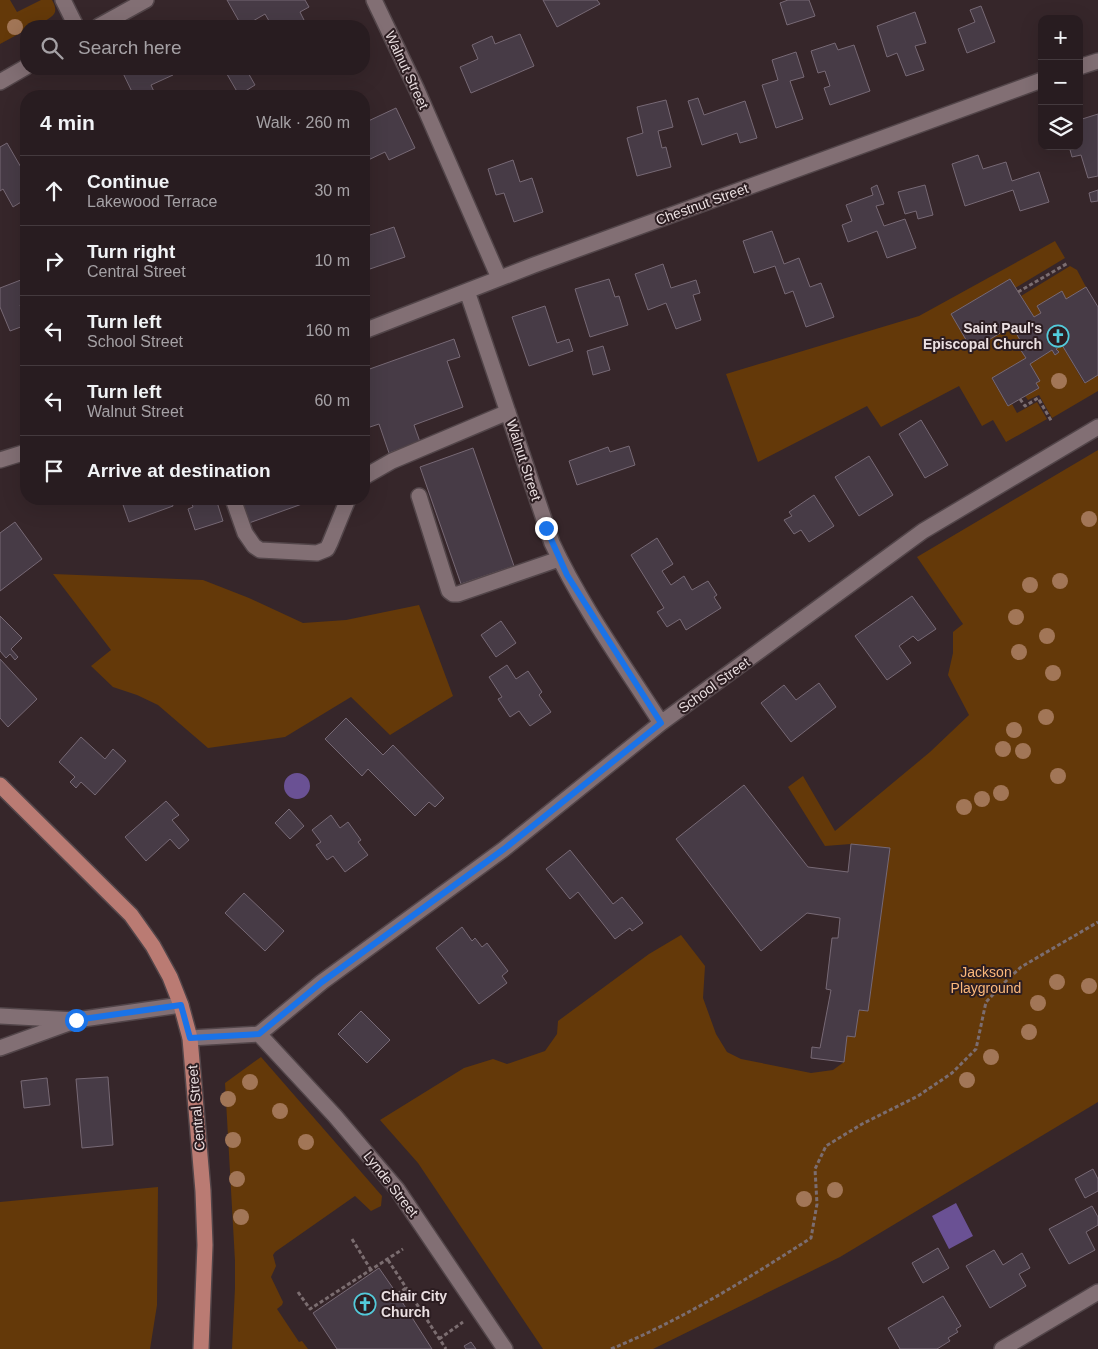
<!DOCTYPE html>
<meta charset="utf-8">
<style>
:root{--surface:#281c20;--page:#34292d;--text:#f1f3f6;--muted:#a5a1a5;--line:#443a3e}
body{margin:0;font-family:Helvetica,sans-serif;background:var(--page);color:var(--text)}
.controls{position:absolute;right:15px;top:15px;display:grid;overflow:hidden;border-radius:10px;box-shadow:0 5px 20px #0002}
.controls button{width:45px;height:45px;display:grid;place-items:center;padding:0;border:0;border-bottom:1px solid var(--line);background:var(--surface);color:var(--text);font:25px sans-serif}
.stop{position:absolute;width:15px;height:15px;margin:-11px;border:4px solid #1a73e8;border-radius:50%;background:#fff}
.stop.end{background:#1a73e8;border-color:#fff;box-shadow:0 1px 5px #0008}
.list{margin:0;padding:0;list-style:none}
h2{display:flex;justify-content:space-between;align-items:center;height:65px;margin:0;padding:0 20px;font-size:21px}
h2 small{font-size:16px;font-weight:400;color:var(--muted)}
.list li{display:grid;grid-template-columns:32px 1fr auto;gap:15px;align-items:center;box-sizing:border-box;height:70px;padding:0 20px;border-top:1px solid var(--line)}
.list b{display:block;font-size:19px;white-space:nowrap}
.list p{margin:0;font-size:16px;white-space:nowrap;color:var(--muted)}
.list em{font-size:16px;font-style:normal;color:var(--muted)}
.icon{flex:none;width:28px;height:28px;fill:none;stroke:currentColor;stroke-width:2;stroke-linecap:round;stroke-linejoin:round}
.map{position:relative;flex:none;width:1098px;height:1349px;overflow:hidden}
.search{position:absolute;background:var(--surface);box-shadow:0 5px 20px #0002;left:20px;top:20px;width:350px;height:55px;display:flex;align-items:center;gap:12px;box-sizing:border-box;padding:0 18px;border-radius:20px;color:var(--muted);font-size:19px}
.panel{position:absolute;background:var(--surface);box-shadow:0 5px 20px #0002;left:20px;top:90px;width:350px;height:415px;border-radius:20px}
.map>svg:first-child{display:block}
</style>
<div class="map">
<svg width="1098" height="1349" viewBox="0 0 1098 1349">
<rect width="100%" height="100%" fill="#36262a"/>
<path fill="#643909" d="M0,0H10L17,12L41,0H52C54,4 56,7 55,12C52,20 34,26 26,26V30L0,44Z
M1055,241L1065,258L1015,288L1010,279L951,314L972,350L1012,326L1024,347L1020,349L1026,358L992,379L1008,406L1012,404L1017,413L1037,402L1047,419L1006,442L993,420L982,426L959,386L881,427L867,406L758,462L726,374L919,316Z
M1070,266L1077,270L1086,287L1066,299L1062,292L1041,313L1034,317L1021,296Z
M1062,345L1084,383L1098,375V391L1052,418L1039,395L1028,400L1025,396L1039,388L1036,383L1039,381L1030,364L1052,350L1055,355L1058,352L1056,349Z
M1098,450V1102L840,1257L653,1349H543L418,1163L380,1120L464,1068L493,1059L507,1064L545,1051L557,1034L558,1021L649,954L681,935L705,966L703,998L716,1034L727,1052L741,1059L811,1073L833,1070L844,1062L847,1036L859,1010L868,1011L890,848L851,844L825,846L788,787L803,776L835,831L930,752L969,715L948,675L953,653V632L963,624L917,557Z
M53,574L203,580L249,598L303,623L346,620L419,605L453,696L390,735L351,697L285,737L208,748L158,705L137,695L113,687L91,666L111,650Z
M261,1057L382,1196L381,1206L371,1211L355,1196L275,1252L273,1255L276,1266L271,1277L283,1302L282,1305L277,1309L299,1342L302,1341L308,1349H232L235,1288V1261L225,1083Z
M158,1187L157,1305L150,1349H0V1202Z"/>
<path fill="#6a5194" d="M284 786a13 13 0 1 1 26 0a13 13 0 1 1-26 0Z
M956,1203L973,1236L949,1249L932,1216Z"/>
<path fill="#473b46" stroke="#776975" d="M227,0H305L309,7L300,12L305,22L298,26H272L265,14L253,21L256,26H233L240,23Z
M543,0H597L600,4L557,27Z
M788,0H809L815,16L787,25L780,3Z
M981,6L995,42L967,53L958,29L975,22L970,10Z
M915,12L926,43L915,46L924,70L906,76L897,53L887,57L877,26Z
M520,34L534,66L471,93L460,67L478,59L472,45L492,36L495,44Z
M835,43L838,50L854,45L870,91L830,105L824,88L830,86L825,71L818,73L811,51Z
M796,52L804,77L790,81L803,119L776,128L762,85L778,80L772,60Z
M121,69H170L173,75L151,85L156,96H134Z
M224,69H246L255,85L239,95Z
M698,98L704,115L745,101L757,138L740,143L737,133L702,145L688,101Z
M666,100L673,127L658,131L662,148L666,147L671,167L637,176L627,138L643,133L637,107Z
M396,108L415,148L389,160L385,152L364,162V123Z
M1098,114V176L1088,178L1081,155L1072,157L1069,146H1079V120Z
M7,143L26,176V199L13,207L3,189L0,191V147Z
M978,155L983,169L1006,162L1012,181L1039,172L1049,202L1020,211L1013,190L965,206L952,164Z
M513,160L520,182L532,178L543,212L514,222L504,193L496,195L488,169Z
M877,185L884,204L876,206L884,226L905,219L916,248L887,258L877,231L848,242L842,225L852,221L846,205L873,195L871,188Z
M925,185L933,215L918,219L916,211L905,214L898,192Z
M1098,190V201L1091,202L1089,193Z
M394,227L405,257L364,271V237Z
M772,231L784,264L799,258L810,287L821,283L834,317L806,327L793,291L785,294L775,266L754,273L743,241Z
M663,264L671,288L696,280L700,293L693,295L701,320L676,329L666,303L648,310L635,274Z
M26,278V303L20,305L26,320V325L10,331L0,307V288Z
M609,279L615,297L619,296L628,325L590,337L575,289Z
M1010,279L1034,317L1041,313L1037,306L1062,291L1066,299L1086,287L1098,307V375L1085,383L1062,345L1056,349L1059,352L1055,355L1052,350L1030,364L1040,381L1036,383L1039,388L1008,406L992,378L1026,358L1020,349L1024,347L1012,326L972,350L951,314Z
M545,306L557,343L569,339L573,351L529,366L512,317Z
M454,339L460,357L447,361L463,407L414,425L420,442L389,453L379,424L364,429V371Z
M603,346L610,370L593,375L587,351Z
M921,420L948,465L925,478L899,434Z
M629,446L635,465L577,485L569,461L608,447L610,452Z
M473,448L514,566L461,584L420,467Z
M869,456L893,495L859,516L835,477Z
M814,495L834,526L809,542L801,530L794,534L784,520L792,516L789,512Z
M121,499H171L173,506L129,522Z
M190,499H216L223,521L195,530L188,509L193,507Z
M241,499H316L249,523Z
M15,522L42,559L0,591V533Z
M657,538L673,564L662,571L671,585L684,576L692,590L708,581L717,595L714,597L721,608L686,630L680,619L667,627L657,612L664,608L631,555Z
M912,596L936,629L918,641L913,636L899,646L911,663L887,680L855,636Z
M0,616L22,638L11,649L18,657L15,660L10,654L6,658L0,651Z
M501,621L516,643L496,657L481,635Z
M0,659L37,699L8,727L0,718Z
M507,665L516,679L528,671L542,692L539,695L551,712L530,726L519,711L510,717L498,699L502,697L489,677Z
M819,683L836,707L791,742L761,703L784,685L796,700Z
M346,718L383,755L393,745L444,798L435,807L429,802L415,816L368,769L362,776L325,739Z
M81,737L105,759L113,749L126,761L95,795L81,782L76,788L70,782L75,777L59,762Z
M744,785L808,867L848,872L851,844L890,848L868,1011L859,1010L855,1037L847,1036L844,1062L811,1058L812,1047L820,1048L831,990L826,989L832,938H838L840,918L807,913L761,951L676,839Z
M166,801L179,815L172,820L189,840L179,849L170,839L146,861L125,837Z
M289,809L304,826L290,839L275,823Z
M331,815L340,828L348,822L361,840L358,842L368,855L345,872L333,856L327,860L316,845L321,842L312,830Z
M570,850L613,904L622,897L643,923L632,931L630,928L615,939L578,892L570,899L546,869Z
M244,893L284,931L265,951L225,913Z
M462,927L472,941L475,938L482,947L487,943L508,971L502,976L507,983L479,1004L436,948Z
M361,1011L390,1040L367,1063L338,1034Z
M108,1077L113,1145L82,1148L76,1079Z
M47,1078L50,1105L24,1108L21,1081Z
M1093,1169L1098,1179V1191L1085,1198L1075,1179Z
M1092,1206L1098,1217V1225L1086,1232L1095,1250L1069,1264L1049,1229Z
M938,1248L949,1268L923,1283L912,1263Z
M994,1250L1003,1265L1022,1253L1030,1268L1019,1274L1026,1286L990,1308L966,1266Z
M379,1268L397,1294L432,1349H337L313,1313Z
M943,1296L961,1326L956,1329L958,1332L948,1338L950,1341L937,1349H900L888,1328Z
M471,1342L476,1349H466L464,1346Z"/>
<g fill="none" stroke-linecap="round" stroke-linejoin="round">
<g stroke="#524549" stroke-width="18">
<path id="minor" d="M63,0L76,26
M374,0L417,90L499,278
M99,26L146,0
M1079,67L1098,61
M0,82L26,67
M467,291L552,543C582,607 624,665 661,723
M364,331L534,265L1042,80
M0,460L26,452
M364,477L392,461L508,412
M419,496L449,591L453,594H458L559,559
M233,499L245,533L254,546L260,550L317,553L327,549L330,543L348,499
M0,1016L76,1020L181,1005
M259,1034L335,1116L397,1189L505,1349
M190,1038L259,1034L322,982L504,849L661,723L923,531L1098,427
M0,1048L69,1023
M1002,1349L1098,1292"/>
</g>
<g stroke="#524549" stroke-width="18">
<path id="major" d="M0,785L131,915L153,946L170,977L181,1005L190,1038L203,1191L205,1245L201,1349"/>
</g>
<path stroke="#7b6d70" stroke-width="3" stroke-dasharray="4 2.5" stroke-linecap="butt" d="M1018,292L1068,263
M1020,399L1025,406L1038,398L1052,422
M352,1239L371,1270
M388,1260L446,1349
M298,1292L310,1309L403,1249
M397,1294L406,1288
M439,1339L463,1322
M611,1349C682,1320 747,1279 811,1238L817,1204L815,1169L826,1146L862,1124L918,1096L952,1073L976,1049L986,1002L1005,982L1021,967L1098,922"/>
<use href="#minor" stroke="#826f74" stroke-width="15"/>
<use href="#major" stroke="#ba7b73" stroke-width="15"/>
</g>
<g fill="#a27657">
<circle cx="15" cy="27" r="8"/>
<circle cx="1059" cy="381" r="8"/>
<circle cx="1089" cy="519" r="8"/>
<circle cx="1060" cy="581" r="8"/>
<circle cx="1030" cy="585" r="8"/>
<circle cx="1016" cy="617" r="8"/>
<circle cx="1047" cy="636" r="8"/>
<circle cx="1019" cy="652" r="8"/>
<circle cx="1053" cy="673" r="8"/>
<circle cx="1046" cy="717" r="8"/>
<circle cx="1014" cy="730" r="8"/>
<circle cx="1003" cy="749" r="8"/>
<circle cx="1023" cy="751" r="8"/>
<circle cx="1058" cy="776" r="8"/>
<circle cx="1001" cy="793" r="8"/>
<circle cx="982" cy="799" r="8"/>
<circle cx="964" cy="807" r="8"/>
<circle cx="1057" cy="982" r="8"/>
<circle cx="1089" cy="986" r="8"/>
<circle cx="1038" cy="1003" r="8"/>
<circle cx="1029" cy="1032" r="8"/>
<circle cx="991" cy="1057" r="8"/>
<circle cx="967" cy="1080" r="8"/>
<circle cx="250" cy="1082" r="8"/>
<circle cx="228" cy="1099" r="8"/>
<circle cx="280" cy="1111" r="8"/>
<circle cx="233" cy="1140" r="8"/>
<circle cx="306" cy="1142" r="8"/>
<circle cx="237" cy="1179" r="8"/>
<circle cx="835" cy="1190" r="8"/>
<circle cx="804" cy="1199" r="8"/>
<circle cx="241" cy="1217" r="8"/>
</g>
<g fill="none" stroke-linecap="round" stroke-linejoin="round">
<path stroke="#1a73e8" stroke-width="6" d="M76,1020L181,1005L190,1038L259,1034L322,982L504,849L661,723L567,575L546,528"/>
</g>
<defs>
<g id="church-ring" transform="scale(1.125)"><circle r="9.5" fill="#2c1d21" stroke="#53cbdb" stroke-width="1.5"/><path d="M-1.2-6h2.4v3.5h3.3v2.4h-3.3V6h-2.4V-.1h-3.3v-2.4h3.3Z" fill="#53cbdb"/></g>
</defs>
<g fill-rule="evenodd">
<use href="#church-ring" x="1058" y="336"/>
<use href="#church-ring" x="365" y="1304"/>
</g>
<g text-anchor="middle" stroke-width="4" stroke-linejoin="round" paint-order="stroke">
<g font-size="14" fill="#eadfe1" stroke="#2c1d21">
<text transform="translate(407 70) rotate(65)" y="5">Walnut Street</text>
<text transform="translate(702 204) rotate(-20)" y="5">Chestnut Street</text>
<text transform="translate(524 460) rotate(72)" y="5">Walnut Street</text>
<text transform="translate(714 685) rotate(-36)" y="5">School Street</text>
<text transform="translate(196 1108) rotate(-95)" y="5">Central Street</text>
<text transform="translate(391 1184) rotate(52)" y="5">Lynde Street</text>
</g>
<g font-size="14" font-weight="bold" fill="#eadfe1" stroke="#2c1d21" text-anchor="end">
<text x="1042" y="333">Saint Paul's<tspan x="1042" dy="16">Episcopal Church</tspan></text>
<text x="381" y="1301" text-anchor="start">Chair City<tspan x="381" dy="16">Church</tspan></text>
</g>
<g font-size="14" fill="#fbb87b" stroke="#2c1d21">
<text x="986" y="977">Jackson<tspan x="986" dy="16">Playground</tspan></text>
</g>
</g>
</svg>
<div class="controls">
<button>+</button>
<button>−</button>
<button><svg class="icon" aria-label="layers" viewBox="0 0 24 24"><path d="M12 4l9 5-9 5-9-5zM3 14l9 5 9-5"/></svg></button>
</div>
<div class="stop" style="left:76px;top:1020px"></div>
<div class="stop end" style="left:546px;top:528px"></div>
<div class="search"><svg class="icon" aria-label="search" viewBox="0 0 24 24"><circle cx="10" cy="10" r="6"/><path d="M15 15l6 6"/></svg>Search here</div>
<section class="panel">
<h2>4 min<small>Walk · 260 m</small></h2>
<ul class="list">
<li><svg class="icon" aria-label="ahead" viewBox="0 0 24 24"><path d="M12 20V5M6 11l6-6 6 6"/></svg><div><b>Continue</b><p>Lakewood Terrace</p></div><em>30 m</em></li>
<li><svg class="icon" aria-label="right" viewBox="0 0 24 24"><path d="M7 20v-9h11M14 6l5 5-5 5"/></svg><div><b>Turn right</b><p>Central Street</p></div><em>10 m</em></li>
<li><svg class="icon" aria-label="left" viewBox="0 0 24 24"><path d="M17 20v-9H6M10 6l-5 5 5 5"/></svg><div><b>Turn left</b><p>School Street</p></div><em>160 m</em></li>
<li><svg class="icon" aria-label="left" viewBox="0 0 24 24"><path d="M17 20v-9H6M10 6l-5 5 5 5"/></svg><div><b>Turn left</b><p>Walnut Street</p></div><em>60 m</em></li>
<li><svg class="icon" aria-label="arrive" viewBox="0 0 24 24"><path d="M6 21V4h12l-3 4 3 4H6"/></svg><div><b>Arrive at destination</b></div></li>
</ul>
</section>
</div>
